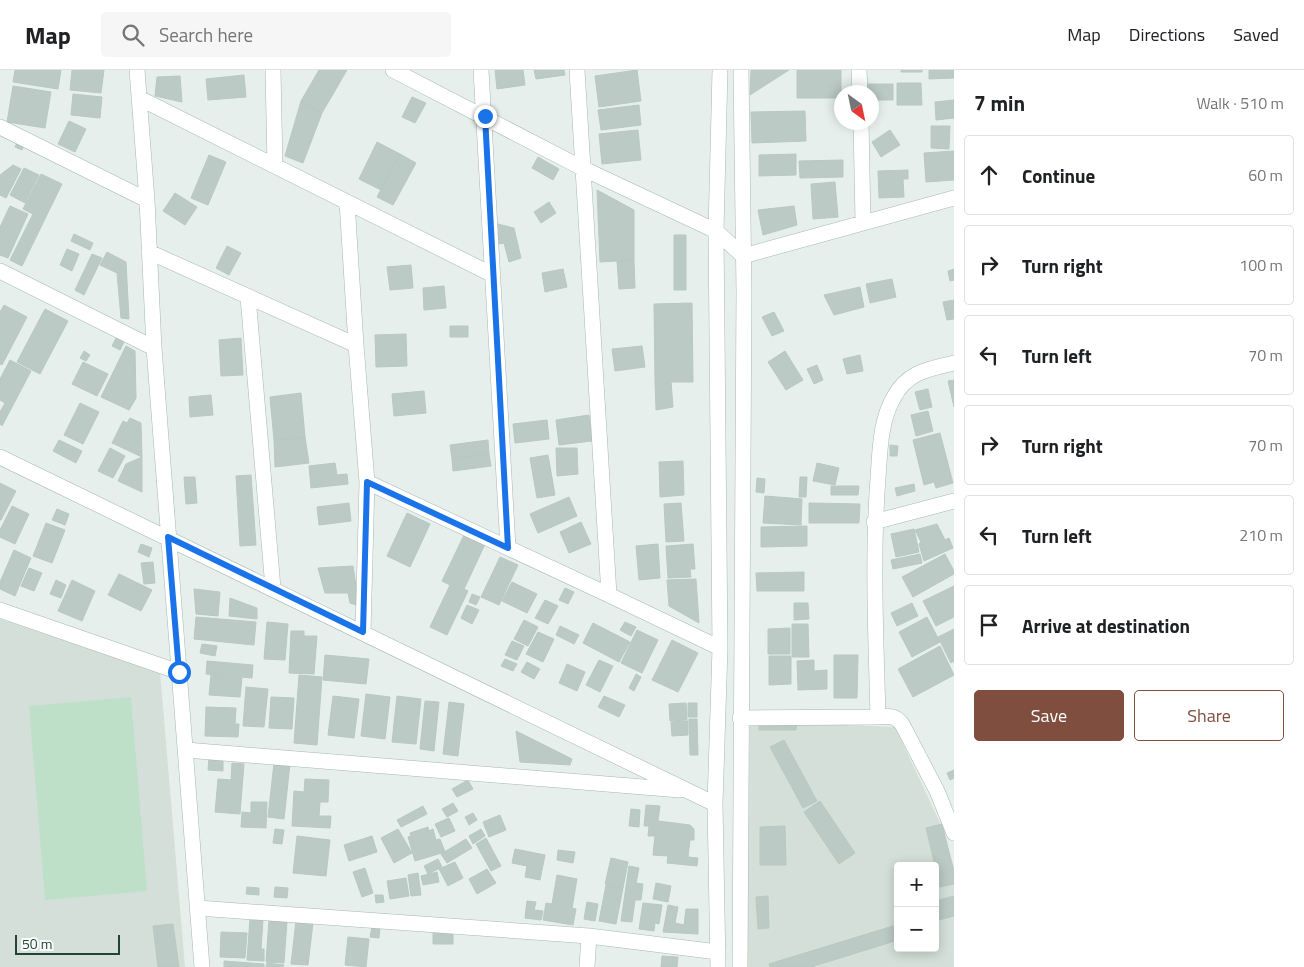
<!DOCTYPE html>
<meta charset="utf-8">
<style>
:root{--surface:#fff;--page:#f6f6f6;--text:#202124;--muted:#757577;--line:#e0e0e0;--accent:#7f4e3f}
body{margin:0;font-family:"Titillium Web",sans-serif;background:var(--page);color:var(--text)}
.controls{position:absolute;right:15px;bottom:15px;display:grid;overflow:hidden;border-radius:5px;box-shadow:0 2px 12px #0003}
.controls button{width:45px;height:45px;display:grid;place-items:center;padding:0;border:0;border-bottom:1px solid var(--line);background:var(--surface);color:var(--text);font:25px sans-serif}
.compass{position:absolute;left:834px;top:15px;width:45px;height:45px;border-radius:50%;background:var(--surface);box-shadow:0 2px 12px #0003;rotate:147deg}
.scale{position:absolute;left:15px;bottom:12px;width:105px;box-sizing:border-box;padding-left:5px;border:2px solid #24423a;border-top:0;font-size:14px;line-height:18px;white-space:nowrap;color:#24423a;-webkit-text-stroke:4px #f7fbf9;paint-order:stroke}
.stop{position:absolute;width:15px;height:15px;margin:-11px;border:4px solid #1a73e8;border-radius:50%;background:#fff}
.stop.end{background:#1a73e8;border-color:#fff;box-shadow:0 1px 5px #0008}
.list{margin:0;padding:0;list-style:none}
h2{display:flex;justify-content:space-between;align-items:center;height:65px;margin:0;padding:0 20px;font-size:21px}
h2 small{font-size:16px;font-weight:400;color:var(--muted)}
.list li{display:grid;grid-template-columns:32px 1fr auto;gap:15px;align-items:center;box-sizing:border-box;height:80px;margin:0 10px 10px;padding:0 10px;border:1px solid var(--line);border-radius:5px}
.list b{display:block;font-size:19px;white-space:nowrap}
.list em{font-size:16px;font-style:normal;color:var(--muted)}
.actions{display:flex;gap:10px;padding:15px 20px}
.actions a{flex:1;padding:11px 0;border:1px solid var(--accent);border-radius:5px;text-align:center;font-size:18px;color:var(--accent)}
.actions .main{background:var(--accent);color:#fff}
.icon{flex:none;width:28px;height:28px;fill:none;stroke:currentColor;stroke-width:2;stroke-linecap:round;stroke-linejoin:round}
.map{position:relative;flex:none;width:954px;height:897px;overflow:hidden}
header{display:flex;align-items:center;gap:30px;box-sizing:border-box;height:70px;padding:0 25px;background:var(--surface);border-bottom:1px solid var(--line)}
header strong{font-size:24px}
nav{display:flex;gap:28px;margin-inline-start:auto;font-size:18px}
.search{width:350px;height:45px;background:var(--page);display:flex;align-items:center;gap:12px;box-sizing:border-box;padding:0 18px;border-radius:5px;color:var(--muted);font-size:19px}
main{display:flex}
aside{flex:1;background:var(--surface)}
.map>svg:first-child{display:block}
</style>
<header>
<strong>Map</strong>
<div class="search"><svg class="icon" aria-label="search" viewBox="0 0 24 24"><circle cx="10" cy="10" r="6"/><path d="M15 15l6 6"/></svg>Search here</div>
<nav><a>Map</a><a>Directions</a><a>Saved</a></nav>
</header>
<main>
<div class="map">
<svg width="954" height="897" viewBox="0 0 954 897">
<rect width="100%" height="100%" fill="#e6efeb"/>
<path fill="#d4dfda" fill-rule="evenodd" d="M0,549L160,602L185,897H0Z
M750,651L895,657L942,757L954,797V897H746ZM898,796H935V878H898Z"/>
<path fill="#bfe0c8" d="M131,627L147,821L45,830L29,636Z"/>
<path fill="#bbcac4" stroke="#b8c9c2" d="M15,0H61L58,19L13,12Z
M72,0H104L101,23L70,20Z
M319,0H347L322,43L301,31Z
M495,0H523L525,15L497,19Z
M534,0H564L565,5L536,9Z
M637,0L641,31L599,37L595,6Z
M751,0H789L750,25Z
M797,0H841V28H797Z
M901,0H922V2H901Z
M929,0H954V8L929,9Z
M244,5L246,27L208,30L206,9Z
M180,6L182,32L155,26L157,7Z
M897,13H921L922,35H897Z
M867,14H893V30H872V22H867Z
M13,16L51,22L45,58L7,52Z
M73,24L102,27L100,48L71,45Z
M412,27L426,33L415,53L402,47Z
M954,30V48L936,50L935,32Z
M301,31L322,43L303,93L285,86Z
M639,35L641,55L601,60L598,40Z
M805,41L806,71L752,73L751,42Z
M69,51L86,59L75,82L58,74Z
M931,56H950L949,79L931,78Z
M638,60L641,90L602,94L599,64Z
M890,60L900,75L881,87L872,72Z
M18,71L24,74L22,80L15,77Z
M377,72L400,84L381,120L359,109Z
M954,81V110L926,112L924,83Z
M400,84L416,93L393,135L377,127Z
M796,84V105L759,106V85Z
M209,85L226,92L208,135L191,128Z
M538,87L559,99L553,110L532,98Z
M843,90V107L800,108L799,91Z
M13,95L21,99L6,128L0,125V105Z
M24,98L39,105L25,133L10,125Z
M908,100V109H903L904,127L879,128L878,101Z
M41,104L62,114L22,196L10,190L33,144L23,139Z
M835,112L838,147L813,149L811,114Z
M597,120L634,140V190L600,192Z
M175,123L197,137L185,155L163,141Z
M549,132L556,143L541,153L534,142Z
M10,136L28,144L8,188L0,185V157Z
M794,136L797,155L763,165L758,140Z
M494,153L514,158L521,188L509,192L504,173L499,174Z
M74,164L93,173L90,180L71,171Z
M674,165H686V220H674Z
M227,176L241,183L229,205L216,198Z
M67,179L79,184L72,201L60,195Z
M107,182L126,192L129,249L121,248L117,203L100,195Z
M92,184L102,188L84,225L75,220Z
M634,190L635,218L619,219L617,191Z
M411,195L413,218L390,220L387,197Z
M563,199L567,217L545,222L542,203Z
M954,199V210L950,211L948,201Z
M892,209L896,227L870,233L866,214Z
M444,216L446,238L424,240L423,218Z
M860,217L864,237L834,245L824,225Z
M954,230V249L947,250L943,232Z
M692,233L693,312H655L654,234Z
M4,235L27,247L2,295L0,294V242Z
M45,239L68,251L40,304L17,292Z
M774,242L784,261L772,266L762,247Z
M450,256H468V267H450Z
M406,264L407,296L376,297L375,265Z
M117,266L125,270L120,280L112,276Z
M241,268L243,305L221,306L219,270Z
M126,276L135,281L136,328L129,340L101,327Z
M642,276L645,297L615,301L612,279Z
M84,281L90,285L86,291L80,288Z
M785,281L803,310L786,320L768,292Z
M860,285L863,301L847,304L843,289Z
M10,290L31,301L2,356L0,354V342L5,333L0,330V309Z
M83,292L108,304L97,326L72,314Z
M817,295L823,310L814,314L807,299Z
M954,310V337L948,311Z
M655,312H671L673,337L656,340Z
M928,319L932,337L920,340L915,322Z
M424,321L426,343L394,346L392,324Z
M301,323L305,367L274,370L270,327Z
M211,325L213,345L190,347L189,327Z
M80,333L99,342L83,374L64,365Z
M928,341L933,361L916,366L911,345Z
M589,345L592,371L559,375L556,350Z
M130,348L141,353L142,387L112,373L123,351L127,353Z
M547,350L549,369L515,373L513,354Z
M940,363L953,413L936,418L934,412L924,415L913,370Z
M305,367L309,393L275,397L274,370Z
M59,370L82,381L76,393L53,381Z
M488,370L489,384L452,389L450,375Z
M890,375L898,376L897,386H890Z
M110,378L125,386L113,408L98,401Z
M556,378H577L578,404L557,406Z
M489,384L491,396L453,401L452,389Z
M548,385L555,425L537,428L530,388Z
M142,387V422L118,411L126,394Z
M683,391L684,425L660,427L659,392Z
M335,393L337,405L347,404L348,414L311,418L309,396Z
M817,393L839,398L835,415L813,411Z
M251,405L256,475L240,476L236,406Z
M184,407H195L197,433L186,434Z
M800,407H807L806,427H799Z
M757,408L765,409L764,423L756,422Z
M0,413L16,421L1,450H0Z
M914,414L915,421L897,426L895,418Z
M831,416H859L858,425H831Z
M765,426L802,429L801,455L763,453Z
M569,427L577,446L538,463L530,444Z
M349,433L351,451L319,455L317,437Z
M681,433L684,471L666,472L664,434Z
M809,433L860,434L859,453H809Z
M12,436L29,444L15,474L0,467V460Z
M57,439L69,444L65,455L52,450Z
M407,443L430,454L410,497L387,486Z
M581,452L591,474L569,483L560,462Z
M46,453L65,460L52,493L33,486Z
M937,454L945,470L949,468L953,478L924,491L919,474L921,472L915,460Z
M807,456V476L761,477V457Z
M914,459L919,482L896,487L891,464Z
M466,461L487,470L464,519L468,521L447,565L430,557L450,515L442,511Z
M141,474L152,478L149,487L138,482Z
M658,474L660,508L639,510L636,476Z
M693,474L695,499H690L691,507L668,508L666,476Z
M14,480L31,488L15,526L0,519V512Z
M920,484L922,493L893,499L891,490Z
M945,484L954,501V504L913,527L902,507Z
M500,487L518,495L499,535L481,527Z
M153,492L155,513L144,514L141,493Z
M353,496L359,536L350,533L348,523H325L318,498Z
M29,498L42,503L34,521L21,516Z
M804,502V521H757L756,503Z
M119,504L152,520L141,541L108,525Z
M696,509L699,553L669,536L667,510Z
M56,510L66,515L61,528L50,524Z
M72,510L95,521L82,551L58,541Z
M512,512L537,524L527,543L502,531Z
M954,516V547L936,556L923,531Z
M565,518L574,522L568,534L559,530Z
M194,519L220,522L218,546L196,544Z
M472,524L480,527L476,535L469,532Z
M230,528L257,538V549L229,546Z
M545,530L558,536L548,554L535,548Z
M794,533H808L809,549L794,550Z
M912,533L918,546L897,556L891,543Z
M467,535L479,540L472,554L461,548Z
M196,547L256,552L254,575L194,569Z
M927,547L940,572L912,587L899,562Z
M524,550L538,557L528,576L514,569Z
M267,552L288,554L285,590L264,589Z
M625,552L636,557L631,566L620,560Z
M593,553L630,572L619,592L583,573Z
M792,554H808L809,587H792Z
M560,556L579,565L574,574L556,565Z
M790,558V584H768V559Z
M954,559V591L951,593L938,567Z
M637,560L658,570L642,603L621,593Z
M291,561H304V566H317L314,604L289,603Z
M538,562L554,569L543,592L526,584Z
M672,570L698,583L678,622L652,610Z
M512,571L524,576L517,590L505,585Z
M202,574L217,576L215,586L200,583Z
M940,576L954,605L913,627L898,599Z
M325,585L369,589L366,614L323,610Z
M834,585H858L857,628H834Z
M769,586H791V614L769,615Z
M505,589L517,594L513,601L501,596Z
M599,590L613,596L600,622L586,615Z
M814,590V601L827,600V619L798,620L797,591Z
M207,591L253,595L252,608L206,604Z
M527,592L540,599L534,609L521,602Z
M567,594L585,602L577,621L559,613Z
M636,604L641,607L634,621L629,618Z
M211,605L242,608L240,627L209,625Z
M299,605L322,607L317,675L294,673Z
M246,617L268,619L264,657L243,656Z
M366,624L390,627L385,669L361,666Z
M333,626L359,629L354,668L328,665Z
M397,626L421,629L416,674L392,672Z
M604,626L625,635L619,647L598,637Z
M271,627L294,628L292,659L269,658Z
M425,631L439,632L434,681L420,679Z
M449,632L464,634L458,686L443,684Z
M686,633L687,650L670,651L669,634Z
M688,633H697V647H688Z
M206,637L236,638L235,654H239L238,667L205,666Z
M689,649H697L698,685H690Z
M759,650H797L796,660H759Z
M688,651V665L672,666L671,652Z
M516,661L572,689L570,695L520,692Z
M784,670L817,731L803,738L770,677Z
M209,688L223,689V701L208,700Z
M232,693L244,694L240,744L215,742L218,709L231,710Z
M274,693L290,694L284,749L268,747Z
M954,700V708L950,710L947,703Z
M305,709L329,710L328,732H320L319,746H331L330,758L292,756L294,721L304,722Z
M468,710L473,719L457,727L452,719Z
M820,731L855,783L839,794L804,742Z
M251,732H267L266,758L241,757L242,742L251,743Z
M453,733L458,741L447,747L442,739Z
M646,735L660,736L658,751L690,755L694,759V770H690L688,787L698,788L697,796L667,793L668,786L653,785L655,766H648L649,756H644Z
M423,736L427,744L401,757L397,750Z
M631,739L640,740L639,757L629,756Z
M473,743L477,750L469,755L465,747Z
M500,745L506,760L489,767L483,752Z
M449,748L455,761L441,767L435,754Z
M942,754L954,802V814L940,817L926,758Z
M785,756L786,795H760V757Z
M428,757L429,761L433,759L436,770L440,769L445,782L415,791L408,767L411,766L410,763Z
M275,759L284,760L282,774L273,773Z
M398,759L412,783L394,793L381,768Z
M481,759L485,766L473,774L469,766Z
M297,766L330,770L326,806L293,803Z
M372,766L377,782L349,791L344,775Z
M486,768L501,796L491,801L476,774Z
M466,769L472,778L447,793L441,784Z
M515,779L545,785L540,810L525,807L527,796L512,793Z
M558,780L575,782L573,793L557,790Z
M611,788L628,792L623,818L605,814Z
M438,789L442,797L428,804L424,796Z
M455,792L463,808L448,816L439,799Z
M629,796L639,798L636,813L643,814L641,830H635L632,852L621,851Z
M365,798L373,823L362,827L353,802Z
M487,799L496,813L477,824L469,809Z
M437,802L439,812L423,815L421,806Z
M418,803L421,825L411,826L408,805Z
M557,805L577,809L572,838L576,839L573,855L543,850L546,833L552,834Z
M406,808L409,826L390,829L387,811Z
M656,813L671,816L668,832L653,829Z
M606,815L623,818L616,854L599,851Z
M247,817L259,818V825L246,824Z
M275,817L288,818L287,828L274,827Z
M375,825H383L384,832L376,833Z
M768,826L769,858L758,859L756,827Z
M954,826V846L935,851V831Z
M527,831L536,832L534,840L543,841L541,850L525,848Z
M587,832L598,834L595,851L584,849Z
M643,833L662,835L659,854L655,853L654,861L639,859Z
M668,835L678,837L675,853L684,855L686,839H698V864L663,862Z
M250,848L263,849L261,879H264V891L247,890Z
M269,850L287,851L284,893L266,892Z
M296,851L313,853L308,895L291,894Z
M173,854L179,897H158L153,856Z
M893,856L898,870L811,897H770L769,894Z
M372,857L380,858L379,868L370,867Z
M221,862L247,863L245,888L220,887Z
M433,862H453V874H433Z
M348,867L369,869L366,897L345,895Z
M662,886L678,887L677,897H661Z
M224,891L264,894V897H224Z
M267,893L284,895L283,897H266Z"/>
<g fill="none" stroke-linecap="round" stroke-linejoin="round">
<g stroke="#a8b8b2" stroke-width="16">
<path id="minor" d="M137,0L147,130L154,278L202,897
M273,0L275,96
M393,0L584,99L716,161L743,186L954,128
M481,0L508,478
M577,0L609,525
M859,0L860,22
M139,28L493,205
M861,52L863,152
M0,57L147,130
M347,132L356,275L367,412L363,562
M149,182L356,275
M0,201L154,278
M248,227L273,518
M954,293C929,299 907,302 894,327C880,351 880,381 878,408C872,488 876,568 878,647C889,646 895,645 902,654L937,721L954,763
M0,387L715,734
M367,412L609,525L720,578
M874,452L954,431
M0,540L179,602
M740,648L878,647
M186,680L680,720
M198,838L589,866L718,882
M587,897L589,866
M718,897L715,734L720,578L716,161L720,0
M740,897L744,222L741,0"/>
</g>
<use href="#minor" stroke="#fff" stroke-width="15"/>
</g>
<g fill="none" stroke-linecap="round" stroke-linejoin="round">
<path stroke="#1a73e8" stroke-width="6" d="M179,602L168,467L363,562L367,412L508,478L485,46"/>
</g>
</svg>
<div class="controls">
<button>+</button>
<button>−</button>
</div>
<svg class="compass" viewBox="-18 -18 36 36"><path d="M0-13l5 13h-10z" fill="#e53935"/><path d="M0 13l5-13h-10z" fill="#757577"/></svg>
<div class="scale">50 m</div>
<div class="stop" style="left:179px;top:602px"></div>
<div class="stop end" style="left:485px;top:46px"></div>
</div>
<aside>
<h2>7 min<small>Walk · 510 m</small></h2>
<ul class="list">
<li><svg class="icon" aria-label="ahead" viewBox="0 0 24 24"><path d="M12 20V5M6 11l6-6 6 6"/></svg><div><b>Continue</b></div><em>60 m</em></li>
<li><svg class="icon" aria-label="right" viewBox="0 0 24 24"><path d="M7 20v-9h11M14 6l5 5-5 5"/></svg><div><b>Turn right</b></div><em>100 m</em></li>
<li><svg class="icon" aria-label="left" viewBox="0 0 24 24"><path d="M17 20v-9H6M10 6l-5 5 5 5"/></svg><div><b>Turn left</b></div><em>70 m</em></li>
<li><svg class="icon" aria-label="right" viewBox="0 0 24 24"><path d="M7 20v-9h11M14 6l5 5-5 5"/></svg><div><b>Turn right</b></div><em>70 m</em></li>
<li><svg class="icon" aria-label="left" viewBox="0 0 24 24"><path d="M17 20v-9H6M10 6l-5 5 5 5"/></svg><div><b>Turn left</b></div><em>210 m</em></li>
<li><svg class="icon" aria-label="arrive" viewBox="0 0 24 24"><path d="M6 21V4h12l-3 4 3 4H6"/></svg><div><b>Arrive at destination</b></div></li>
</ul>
<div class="actions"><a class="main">Save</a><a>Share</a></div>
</aside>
</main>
